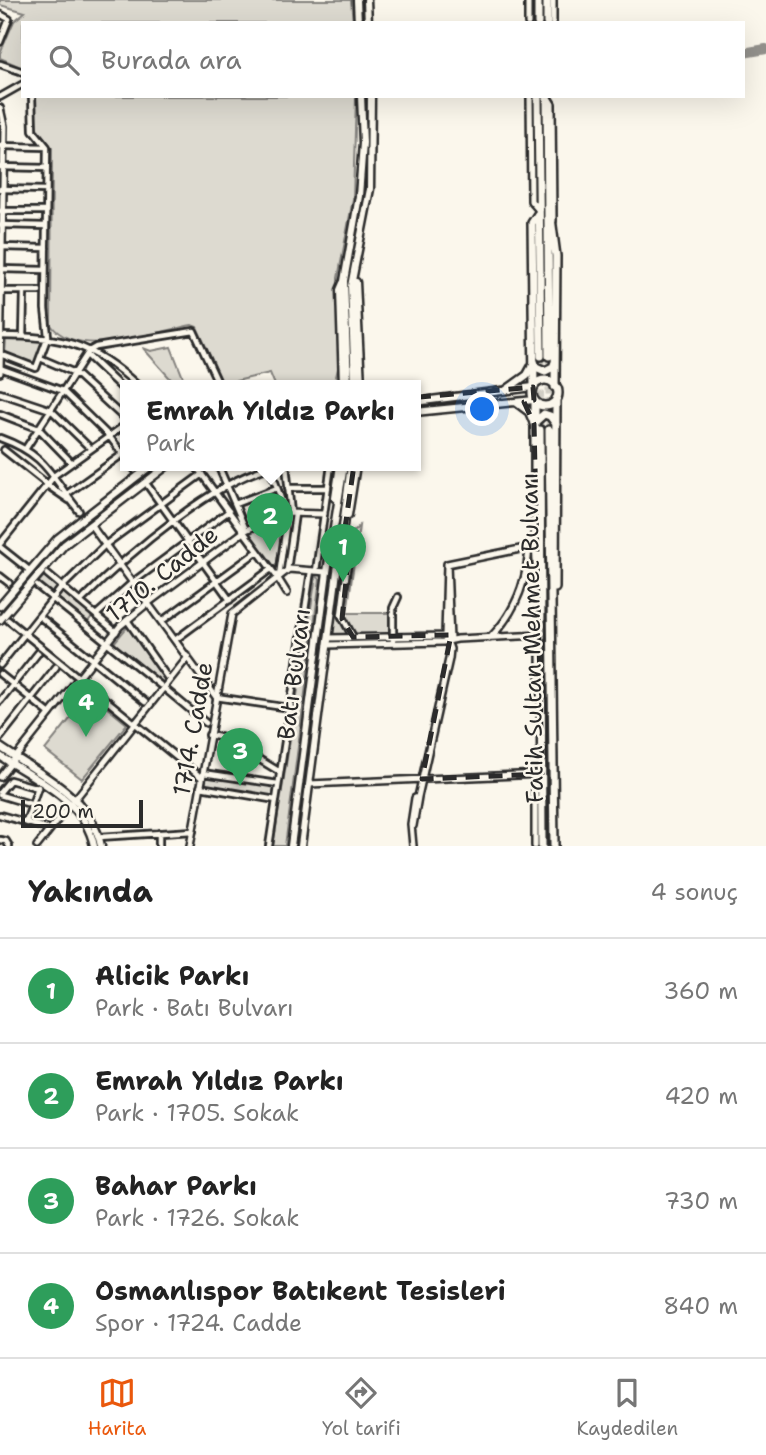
<!DOCTYPE html>
<html lang="tr">
<meta charset="utf-8">
<style>
:root{--surface:#fff;--page:#f6f6f6;--text:#222;--muted:#767676;--line:#e0e0e0;--accent:#ea580c}
body{margin:0;font-family:"Shantell Sans",sans-serif;background:var(--page);color:var(--text)}
.scale{position:absolute;left:21px;bottom:18px;width:122px;box-sizing:border-box;padding-left:7px;border:4px solid #2b2b2b;border-top:0;font-size:19px;line-height:24px;white-space:nowrap;color:#2b2b2b;-webkit-text-stroke:5px #fbf7ec;paint-order:stroke}
.you{position:absolute;left:483px;top:410px;width:24px;height:24px;margin:-18px;border:5px solid #fff;border-radius:50%;background:#1a73e8;box-shadow:0 0 0 10px #1a73e833}
.badge{display:grid;place-items:center;width:46px;height:46px;border-radius:50%;background:var(--accent);color:#fff;font-size:23px;font-weight:700}
.pin{position:absolute;translate:-50% -58px;filter:drop-shadow(0 2px 4px #0008)}
.pin::after{content:'';position:absolute;top:37px;width:24px;height:21px;background:inherit;clip-path:polygon(0 0,100% 0,50% 100%)}
.popup{position:absolute;left:120px;top:380px;width:301px;height:91px;box-sizing:border-box;display:grid;place-content:center;border-radius:0px;background:var(--surface);filter:drop-shadow(0 2px 5px #0005);font-size:23px;white-space:nowrap;color:var(--muted)}
.popup b{font-size:26px;color:var(--text)}
.popup::after{content:'';position:absolute;left:50%;top:100%;margin-left:-14px;border:14px solid transparent;border-top-color:var(--surface)}
.list{margin:0;padding:0;list-style:none}
h2{display:flex;justify-content:space-between;align-items:center;height:91px;margin:0;padding:0 28px;font-size:30px}
h2 small{font-size:23px;font-weight:400;color:var(--muted)}
.list li{display:grid;grid-template-columns:46px 1fr auto;gap:21px;align-items:center;box-sizing:border-box;height:105px;padding:0 28px;border-top:2px solid var(--line)}
.list b{display:block;font-size:26px;white-space:nowrap}
.list p{margin:0;font-size:23px;white-space:nowrap;color:var(--muted)}
.list em{font-size:23px;font-style:normal;color:var(--muted)}
.icon{flex:none;width:38px;height:38px;fill:none;stroke:currentColor;stroke-width:2;stroke-linecap:round;stroke-linejoin:round}
.map{position:relative;flex:none;width:766px;height:846px;overflow:hidden}
.search{position:absolute;background:var(--surface);box-shadow:0 7px 28px #0002;left:21px;right:21px;top:21px;height:77px;display:flex;align-items:center;gap:18px;box-sizing:border-box;padding:0 24px;border-radius:0px;color:var(--muted);font-size:26px}
.sheet{height:511px;background:var(--surface)}
nav{display:flex;justify-content:space-around;align-items:center;box-sizing:border-box;height:98px;border-top:2px solid var(--line);background:var(--surface);font-size:19px;color:var(--muted)}
nav a{display:grid;justify-items:center;gap:4px}
nav .on{color:var(--accent)}
.map>svg:first-child{display:block}
</style>
<div class="map">
<svg width="766" height="846" viewBox="0 0 766 846">
<rect width="100%" height="100%" fill="#fbf7ec"/>
<filter id="ink" filterUnits="userSpaceOnUse"><feTurbulence type="fractalNoise" baseFrequency=".0143" numOctaves="2"/><feDisplacementMap in="SourceGraphic" scale="14" xChannelSelector="R" yChannelSelector="G"/><feConvolveMatrix kernelMatrix="1 2 1 2 8 2 1 2 1" color-interpolation-filters="sRGB"/></filter>
<g filter="url(#ink)">
<path fill="#dddad0" stroke="#84827e" stroke-width="2" d="M0,0H351L353,23H23V68L0,58V53L14,21L25,12L0,5Z
M35,96H356L353,199L338,278L339,364L334,385H275L270,373L223,384L197,327L192,325C155,332 77,361 51,325L52,148L35,125Z
M6,339H44L36,366L5,355Z
M171,347L186,385H176L143,348L151,351Z
M278,521L283,527L276,569L248,534Z
M359,526L347,613H392V637L328,638L343,542Z
M45,575L94,614L86,624L37,584Z
M316,576L320,579L285,846H273Z
M128,626L167,679L162,685L113,644Z
M90,694L127,724L82,779L45,750Z
M207,775L275,785L273,797L205,787Z"/>
<g fill="none" stroke-linecap="round" stroke-linejoin="round">
<path stroke="#93918c" stroke-width="10" d="M743,53L766,49"/>
<path stroke="#d1cec5" stroke-width="7" stroke-dasharray="7 3.5" stroke-linecap="butt" d="M549,356V430
M540,430L541,356"/>
<g stroke="#2b2b2b" stroke-width="10">
<path id="minor" d="M0,14L9,19L0,42
M0,64L23,72
M0,97L23,84
M0,146L47,147
M0,167L47,168
M0,189L46,190
M0,211H46
M1,225L46,226
M1,247L46,248
M1,269L45,270
M1,291H39
M1,336C61,336 92,343 137,385
M23,336L24,291
M0,354L36,368L48,336L45,309L47,147L33,130L32,96
M87,355L125,391
M40,358L75,373L125,419
M0,368L63,391L109,436L125,457
M0,393L51,410L91,449
M0,414L39,429L72,463
M0,438C47,455 50,475 79,511
M26,448L89,351L96,347L194,331L219,385
M4,450L47,484
M131,465L135,470
M195,465L277,577
M218,465L246,530
M269,465L286,513
M286,465L291,513
M148,486L230,600
M50,487L69,500
M288,488H328
M67,494L123,454
M235,504L277,488
M343,542L349,553L341,615L353,637
M0,544L55,475L125,425
M0,547L29,570
M287,570L295,514
M316,571L331,465
M47,574L116,632
M0,576L9,583
M279,576L288,513
M37,586L160,685
M80,602C123,559 223,470 284,465
M96,615L133,582L229,511
M39,616L145,702
M8,620L202,778
M127,620L167,677
M162,621L258,551
M175,640L271,569
M393,643V608L398,597
M0,665L62,587L105,545L202,474
M0,674L50,714
M164,688L206,723
M216,697L290,708
M0,701L38,653
M209,735L249,743L257,758L280,772
M0,738L56,667
M203,773L278,784
M200,787L276,800
M0,792L10,780L38,788
M0,795L30,804
M0,815L46,828
M26,822L38,787
M159,833V846
M99,837L193,831
M0,840L6,841L9,846
M269,846L311,571"/>
</g>
<g stroke="#2b2b2b" stroke-width="10">
<path id="tertiary" d="M528,0V23
M553,23V0
M530,96L531,201L538,209
M547,96L552,104L553,221
M0,108L4,126L0,373
M93,528L216,697
M447,564L530,547
M447,564L450,640
M277,577L287,593
M328,638L447,636
M490,638C515,613 527,582 529,547
M327,645L443,642L457,639L541,635
M0,777L120,626L148,603L246,530L286,513L324,514
M309,784L542,774
M76,798L188,657
M413,826L418,797
M37,846L71,803
M190,846L232,614L289,569L327,572
M413,846L411,824L415,798L418,797L449,659L450,649L445,635L447,564
M535,846V785L542,774"/>
</g>
<g stroke="#2b2b2b" stroke-width="11">
<path id="secondary" d="M0,747C39,774 91,796 101,846
M0,756C36,780 85,800 94,846"/>
</g>
<g stroke="#2b2b2b" stroke-width="11">
<path id="primary" d="M357,0L358,23
M367,0L368,23
M356,282L361,385
M343,283L340,290L343,385
M348,385L344,281L359,196L363,143L361,96
M355,385L351,286L370,189L371,96
M506,390L527,375L533,364
M415,402L533,387
M517,403L529,412L534,424
M415,412L534,400
M335,498L340,465
M348,515L356,465
M0,606L58,538L152,465
M0,620L64,545L168,465
M291,846L327,572L344,465
M301,846L351,465"/>
</g>
<g stroke="#2b2b2b" stroke-width="12">
<path id="trunk" d="M538,0V23
M547,0V23
M538,96L541,356
M547,96L549,356
M551,218L556,256L555,387
M534,361L536,367L545,371L553,367L555,362
M532 393a13 13 0 1 1 26 0a13 13 0 1 1-26 0Z
M534,386L532,223L538,214
M535,401V528L539,593
M534,423L544,414L550,416L556,424
M540,430L542,846
M549,430L554,846
M555,588L556,399"/>
</g>
<use href="#minor" stroke="#fbf7ec" stroke-width="4.5"/>
<use href="#tertiary" stroke="#fbf7ec" stroke-width="5"/>
<use href="#secondary" stroke="#fbf7ec" stroke-width="6"/>
<use href="#primary" stroke="#fbf7ec" stroke-width="6"/>
<use href="#trunk" stroke="#fbf7ec" stroke-width="7"/>
</g>
</g>
<path fill="none" stroke="#2b2b2b" stroke-width="5" stroke-dasharray="14 9" stroke-linejoin="round" d="M533,387L534,400L524,402L534,424L542,774L422,779L451,635L353,637L342,619L349,553L343,542L363,402Z"/>
<g text-anchor="middle" stroke-width="5" stroke-linejoin="round" paint-order="stroke">
<g font-size="24" fill="#2b2b2b" stroke="#fbf7ec">
<text transform="translate(162 574) rotate(-39)" y="8">1710. Cadde</text>
<text transform="translate(532 638) rotate(-91)" y="8">Fatih Sultan Mehmet Bulvarı</text>
<text transform="translate(294 674) rotate(-83)" y="8">Batı Bulvarı</text>
<text transform="translate(193 729) rotate(-80)" y="8">1714. Cadde</text>
</g>
</g>
</svg>
<div class="scale">200 m</div>
<div class="you"></div>
<div class="pin badge" style="left:343px;top:582px;background:#2e9e5b">1</div>
<div class="pin badge" style="left:270px;top:551px;background:#2e9e5b">2</div>
<div class="popup"><b>Emrah Yıldız Parkı</b>Park</div>
<div class="pin badge" style="left:240px;top:786px;background:#2e9e5b">3</div>
<div class="pin badge" style="left:86px;top:737px;background:#2e9e5b">4</div>
<div class="search"><svg class="icon" aria-label="search" viewBox="0 0 24 24"><circle cx="10" cy="10" r="6"/><path d="M15 15l6 6"/></svg>Burada ara</div>
</div>
<section class="sheet">
<h2>Yakında<small>4 sonuç</small></h2>
<ul class="list">
<li><span class="badge" style="background:#2e9e5b">1</span><div><b>Alicik Parkı</b><p>Park · Batı Bulvarı</p></div><em>360 m</em></li>
<li><span class="badge" style="background:#2e9e5b">2</span><div><b>Emrah Yıldız Parkı</b><p>Park · 1705. Sokak</p></div><em>420 m</em></li>
<li><span class="badge" style="background:#2e9e5b">3</span><div><b>Bahar Parkı</b><p>Park · 1726. Sokak</p></div><em>730 m</em></li>
<li><span class="badge" style="background:#2e9e5b">4</span><div><b>Osmanlıspor Batıkent Tesisleri</b><p>Spor · 1724. Cadde</p></div><em>840 m</em></li>
</ul>
</section>
<nav>
<a class="on"><svg class="icon" aria-label="map" viewBox="0 0 24 24"><path d="M3 6l6-2 6 2 6-2v14l-6 2-6-2-6 2zM9 4v14M15 6v14"/></svg>Harita</a>
<a><svg class="icon" aria-label="directions" viewBox="0 0 24 24"><path d="M12 3l9 9-9 9-9-9zM9 14v-3h6M13 9l2 2-2 2"/></svg>Yol tarifi</a>
<a><svg class="icon" aria-label="saved" viewBox="0 0 24 24"><path d="M7 4h10v16l-5-4-5 4z"/></svg>Kaydedilen</a>
</nav>
